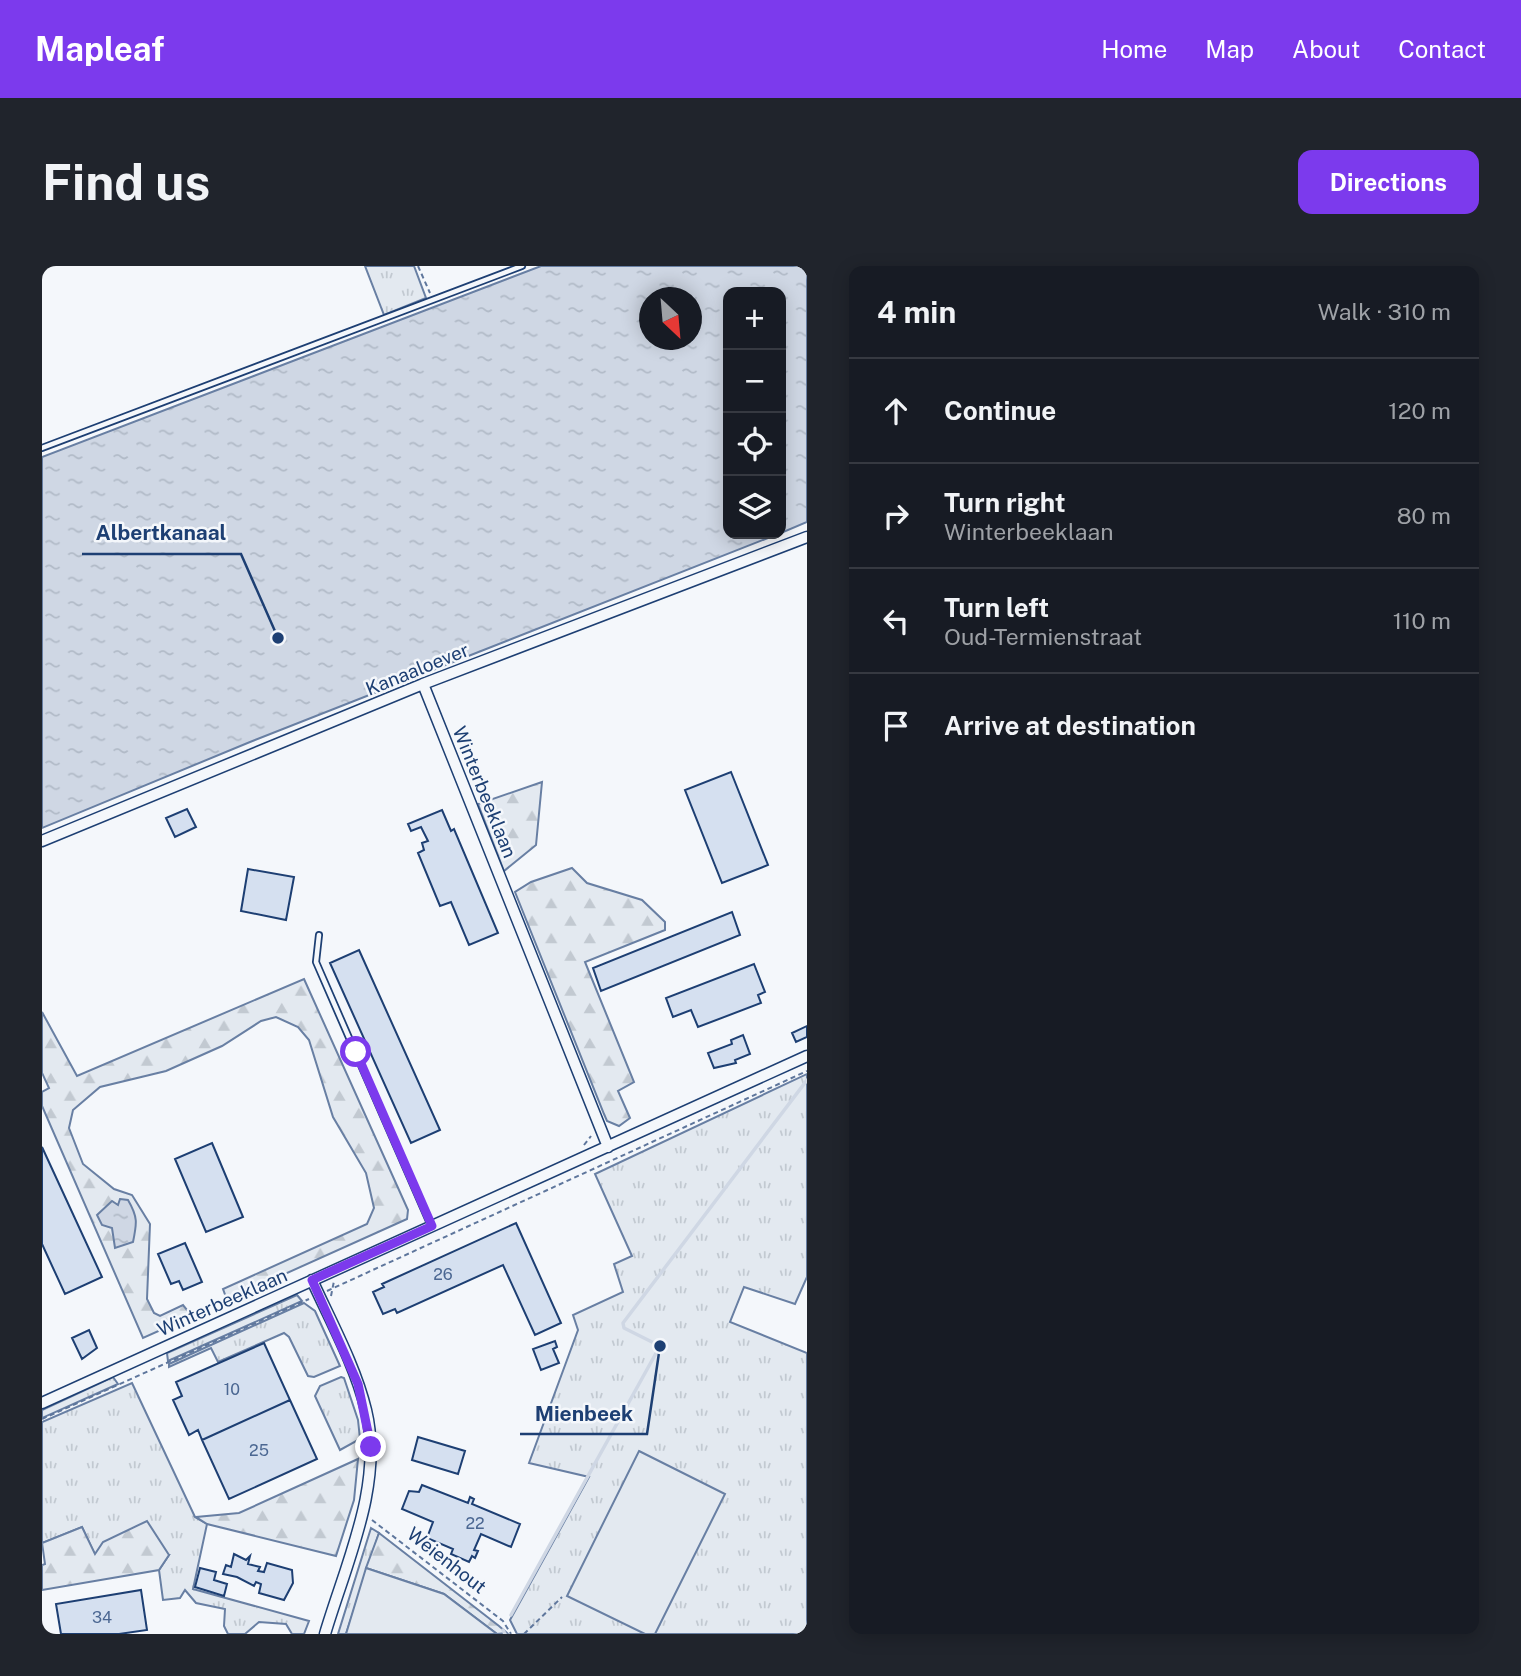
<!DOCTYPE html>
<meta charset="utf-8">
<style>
:root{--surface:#171b24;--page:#20242c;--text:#f1f3f6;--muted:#9ea1a6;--line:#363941;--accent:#7c3aed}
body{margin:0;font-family:"Public Sans",sans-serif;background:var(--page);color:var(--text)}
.controls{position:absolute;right:21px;top:21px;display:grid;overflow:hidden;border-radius:14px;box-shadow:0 4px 18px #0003}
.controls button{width:63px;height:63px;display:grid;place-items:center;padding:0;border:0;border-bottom:2px solid var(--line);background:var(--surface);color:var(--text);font:35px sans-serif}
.compass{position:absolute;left:597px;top:21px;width:63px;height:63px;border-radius:50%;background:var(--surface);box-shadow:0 4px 18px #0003;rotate:154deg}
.stop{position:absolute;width:21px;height:21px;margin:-16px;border:5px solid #7c3aed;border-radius:50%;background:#fff}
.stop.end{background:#7c3aed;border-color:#fff;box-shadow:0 2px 7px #0008}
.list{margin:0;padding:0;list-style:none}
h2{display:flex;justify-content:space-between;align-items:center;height:91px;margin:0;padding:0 28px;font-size:30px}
h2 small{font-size:23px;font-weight:400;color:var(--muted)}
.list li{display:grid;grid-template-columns:46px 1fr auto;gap:21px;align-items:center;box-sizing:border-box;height:105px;padding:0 28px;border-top:2px solid var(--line)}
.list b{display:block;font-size:26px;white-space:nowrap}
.list p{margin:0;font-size:23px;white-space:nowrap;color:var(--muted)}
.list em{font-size:23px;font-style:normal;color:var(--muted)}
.icon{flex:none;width:38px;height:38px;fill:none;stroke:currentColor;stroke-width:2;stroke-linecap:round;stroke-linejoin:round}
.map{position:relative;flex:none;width:765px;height:1368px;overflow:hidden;border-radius:14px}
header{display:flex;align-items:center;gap:42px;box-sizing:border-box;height:98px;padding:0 35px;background:var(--accent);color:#fff}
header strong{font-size:33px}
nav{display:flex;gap:38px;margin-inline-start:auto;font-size:24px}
.intro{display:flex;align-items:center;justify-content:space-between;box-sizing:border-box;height:168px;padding:0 42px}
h1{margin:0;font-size:49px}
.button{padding:18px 32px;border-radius:14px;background:var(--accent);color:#fff;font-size:24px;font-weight:700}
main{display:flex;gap:42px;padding:0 42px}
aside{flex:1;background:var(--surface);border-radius:14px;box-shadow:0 4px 18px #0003}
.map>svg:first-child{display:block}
</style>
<header>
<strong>Mapleaf</strong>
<nav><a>Home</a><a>Map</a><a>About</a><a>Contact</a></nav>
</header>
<div class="intro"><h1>Find us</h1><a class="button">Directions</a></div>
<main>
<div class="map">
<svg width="765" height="1368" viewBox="0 0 765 1368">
<defs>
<pattern id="grass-tufts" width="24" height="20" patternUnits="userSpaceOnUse" patternTransform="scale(1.75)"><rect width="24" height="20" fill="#e3e9f0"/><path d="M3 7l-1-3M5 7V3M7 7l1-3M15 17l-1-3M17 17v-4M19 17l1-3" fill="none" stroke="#c2c9d1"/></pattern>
<pattern id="forest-firs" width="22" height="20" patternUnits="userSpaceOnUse" patternTransform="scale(1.75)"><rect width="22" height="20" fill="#e3e9f0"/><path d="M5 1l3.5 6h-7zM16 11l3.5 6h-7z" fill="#c2c9d1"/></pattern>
<pattern id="water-ripples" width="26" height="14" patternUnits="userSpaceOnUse" patternTransform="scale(1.75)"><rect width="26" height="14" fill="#cfd7e4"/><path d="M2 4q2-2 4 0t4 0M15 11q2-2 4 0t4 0" fill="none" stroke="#b1bac7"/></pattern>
</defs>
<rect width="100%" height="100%" fill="#f4f7fb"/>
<path fill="url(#grass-tufts)" stroke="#687fa3" stroke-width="2" d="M323,0H372L384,32L342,49Z
M765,808V1011L753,1038L702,1021L688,1056L765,1087V1368H475L468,1354L547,1211L487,1197L536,1064L531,1049L581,1026L572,998L590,990L553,908Z
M255,1029L260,1035L126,1095L125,1087Z
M262,1037L273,1045L298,1100L272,1111L266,1110L247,1071L242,1067L176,1096L169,1082L127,1101V1098Z
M71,1111L76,1118L0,1152V1144Z
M299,1111L302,1112L316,1154L318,1173L298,1184L273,1130L278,1120Z
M90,1117L153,1251L165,1258L151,1323L267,1355L262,1368H250L244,1358L217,1356L203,1368H186L182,1360L183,1343L154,1337L143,1324L138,1332L121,1334L117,1304L127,1289H53L40,1261L0,1277V1156Z
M329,1262L337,1267L304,1368H296Z"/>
<path fill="url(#forest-firs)" stroke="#687fa3" stroke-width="2" d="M500,516L494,579L462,605L436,538Z
M530,602L545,617L600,634L623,656V664L543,696L592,816L576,825L588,852L577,860L565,855L562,848L473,626L489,616Z
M262,713L366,944L365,953L185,1034L181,1023L325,958L332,942L324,907L291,851L267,774L256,761L234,751L219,755L180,780L124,805L58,821L31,844L27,862L41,898L72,923L90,929L108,958L105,1033L112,1047L118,1050L141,1039L150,1050L101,1072L0,840V826L7,822L0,807V746L35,810Z
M316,1193L312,1234L294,1290L165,1258L154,1251L197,1247Z
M105,1255L127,1289L117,1304L0,1324V1299L3,1298L0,1277L40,1261L53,1288L61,1276Z
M337,1267L457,1360L465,1367L455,1368L402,1328L324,1302Z"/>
<path fill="#e3e9f0" stroke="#687fa3" stroke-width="2" d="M597,1185L683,1228L613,1368H603L525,1330Z
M324,1302L402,1328L455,1368H304Z"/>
<path fill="url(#water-ripples)" stroke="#687fa3" stroke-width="2" fill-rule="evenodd" d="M499,0H765V256L739,267V26H686V268H736L208,476L0,562V191ZM608,32H650V74H608Z
M78,933L86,934C96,951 95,957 91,976L73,982L70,962L60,959L55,949L70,935L76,939Z"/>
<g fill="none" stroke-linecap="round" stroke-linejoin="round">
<path stroke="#cfd7e4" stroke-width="3.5" d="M469,1349L618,1080L582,1062L581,1057L765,814
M461,1364L463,1368"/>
</g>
<path fill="#d5e0f0" stroke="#1d3f73" stroke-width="2" d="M689,506L726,599L680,617L643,524Z
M145,543L154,561L133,571L124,552Z
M400,544L409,565L412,563L456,667L427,679L409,636L398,640L376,587L382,584L380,577L386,575L379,561L369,565L366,558Z
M206,603L252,611L244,654L199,645Z
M690,646L698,669L559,725L551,702Z
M317,684L398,864L369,877L288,697Z
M712,698L723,726L716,729L719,737L656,761L649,744L631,751L624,732Z
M765,760V771L754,776L750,767Z
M701,769L708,788L693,794L694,797L672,802L666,787L690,778L689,774Z
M170,877L201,951L164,966L133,893Z
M0,881L60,1011L23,1028L0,978Z
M474,957L519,1057L493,1069L461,999L355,1047L353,1043L341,1048L331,1026L342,1021L340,1018Z
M143,977L160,1016L141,1024L137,1015L129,1018L116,988Z
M47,1064L55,1082L40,1093L30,1072Z
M513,1075L515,1081L511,1083L517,1097L499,1104L491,1083Z
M222,1077L248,1134L160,1174L156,1164L147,1169L131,1134L140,1130L134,1116Z
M248,1134L275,1193L187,1233L160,1174Z
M376,1171L423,1185L416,1208L370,1194Z
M380,1219L426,1237L428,1231L432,1233L430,1238L478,1258L469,1281L439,1268L432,1284L436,1285L433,1292L430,1290L427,1296L409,1288L411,1283L385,1272L391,1256L360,1243L367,1225L377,1226Z
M192,1288L204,1294L208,1290L206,1298L218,1301L216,1305L222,1306L225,1297L250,1304L251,1317L242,1334L217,1327L219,1318L214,1316L212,1320L195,1311L181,1308L184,1299L189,1301Z
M158,1302L174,1306L172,1314L185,1318L182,1330L153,1321Z
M99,1324L105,1364L77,1368H19L14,1338Z"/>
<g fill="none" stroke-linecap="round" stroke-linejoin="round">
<g stroke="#1d3f73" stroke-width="8">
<path id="service" d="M0,182L480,0
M277,669L274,696L389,960"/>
</g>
<g stroke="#1d3f73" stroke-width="13">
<path id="minor" d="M381,418L566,881
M0,575L381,418L765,271
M270,1014C289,1056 313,1099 324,1144C342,1218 304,1297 283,1368
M0,1137L765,790"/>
</g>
<path stroke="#5e769c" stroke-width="2" stroke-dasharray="5 3.5" stroke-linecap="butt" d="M376,0L388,27
M542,879L549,870
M285,1025L765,805
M289,1030L292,1015
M0,1153L267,1033
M330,1254L461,1355L469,1368
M482,1368L520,1331"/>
<use href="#service" stroke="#f4f7fb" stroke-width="4.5"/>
<use href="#minor" stroke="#f4f7fb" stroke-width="10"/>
</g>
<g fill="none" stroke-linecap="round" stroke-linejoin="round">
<path stroke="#7c3aed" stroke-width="9" d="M314,786L390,960L270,1014L316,1118L329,1181"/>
</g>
<g text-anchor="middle" stroke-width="5" stroke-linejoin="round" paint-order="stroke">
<g font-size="16" fill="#4b6792">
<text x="401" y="1014">26</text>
<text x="190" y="1129">10</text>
<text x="217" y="1190">25</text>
<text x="433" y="1263">22</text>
<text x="60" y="1357">34</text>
</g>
<g font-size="19" fill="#1d3f73" stroke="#f4f7fb">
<text transform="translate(375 403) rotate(-22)" y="7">Kanaaloever</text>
<text transform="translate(443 526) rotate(68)" y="7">Winterbeeklaan</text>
<text transform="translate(180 1036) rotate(-24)" y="7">Winterbeeklaan</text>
<text transform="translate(405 1294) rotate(38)" y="7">Weienhout</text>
</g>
</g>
<path fill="none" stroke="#1d3f73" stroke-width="2.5" d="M236 372L199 288H40M618 1080L605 1168H478"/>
<g fill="#1d3f73" stroke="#f4f7fb" stroke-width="2.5">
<circle cx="236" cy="372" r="7"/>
<circle cx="618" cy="1080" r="7"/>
</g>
<g font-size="21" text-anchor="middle" font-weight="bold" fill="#1d3f73" stroke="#f4f7fb" stroke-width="5" stroke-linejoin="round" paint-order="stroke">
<text x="119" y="274">Albertkanaal</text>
<text x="542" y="1155">Mienbeek</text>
</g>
</svg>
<div class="controls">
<button>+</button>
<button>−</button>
<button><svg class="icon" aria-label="locate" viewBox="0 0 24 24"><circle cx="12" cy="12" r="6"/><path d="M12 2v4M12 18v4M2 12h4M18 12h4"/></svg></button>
<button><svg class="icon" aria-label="layers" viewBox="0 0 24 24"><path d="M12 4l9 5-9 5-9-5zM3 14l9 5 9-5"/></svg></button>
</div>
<svg class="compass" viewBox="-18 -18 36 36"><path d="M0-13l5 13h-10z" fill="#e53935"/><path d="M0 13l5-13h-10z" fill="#9ea1a6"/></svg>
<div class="stop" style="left:314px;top:786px"></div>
<div class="stop end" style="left:329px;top:1181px"></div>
</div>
<aside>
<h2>4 min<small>Walk · 310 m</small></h2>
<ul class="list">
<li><svg class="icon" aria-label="ahead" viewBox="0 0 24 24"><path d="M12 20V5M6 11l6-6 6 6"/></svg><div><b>Continue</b></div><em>120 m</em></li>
<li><svg class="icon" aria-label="right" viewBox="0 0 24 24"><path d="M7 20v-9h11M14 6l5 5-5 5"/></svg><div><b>Turn right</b><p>Winterbeeklaan</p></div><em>80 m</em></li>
<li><svg class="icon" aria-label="left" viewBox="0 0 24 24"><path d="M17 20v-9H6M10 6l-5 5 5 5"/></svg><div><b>Turn left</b><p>Oud-Termienstraat</p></div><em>110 m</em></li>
<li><svg class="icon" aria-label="arrive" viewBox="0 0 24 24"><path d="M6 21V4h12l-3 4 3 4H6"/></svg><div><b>Arrive at destination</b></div></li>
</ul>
</aside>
</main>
